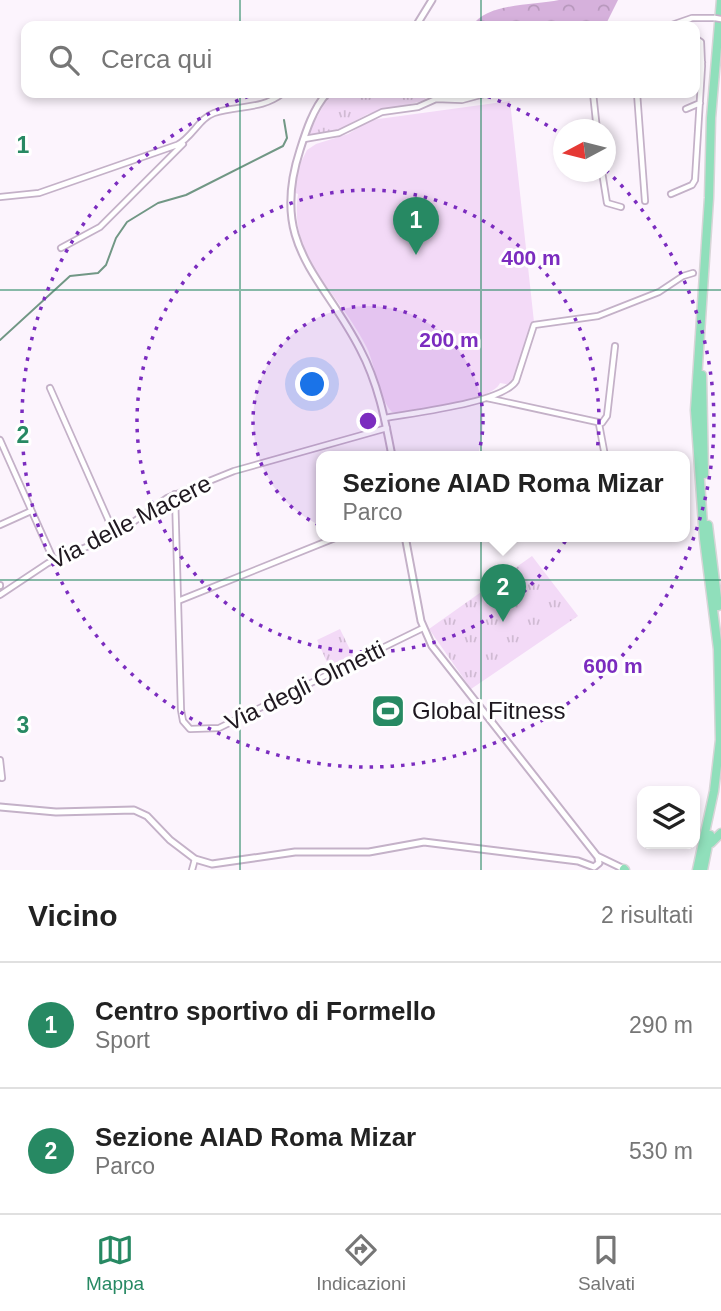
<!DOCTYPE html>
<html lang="it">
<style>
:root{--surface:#fff;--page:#f2f2f2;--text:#222;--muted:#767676;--line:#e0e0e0;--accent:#278963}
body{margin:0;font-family:Helvetica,sans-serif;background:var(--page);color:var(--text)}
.controls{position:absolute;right:21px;bottom:21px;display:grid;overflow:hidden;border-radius:14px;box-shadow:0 4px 10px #0003}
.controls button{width:63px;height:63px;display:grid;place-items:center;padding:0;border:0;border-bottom:2px solid var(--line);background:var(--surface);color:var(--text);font:35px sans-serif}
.compass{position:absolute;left:553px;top:119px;width:63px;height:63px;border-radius:50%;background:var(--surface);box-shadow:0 4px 10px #0003;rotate:263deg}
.you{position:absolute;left:313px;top:385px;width:24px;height:24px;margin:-18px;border:5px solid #fff;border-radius:50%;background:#1a73e8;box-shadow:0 0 0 10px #1a73e833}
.badge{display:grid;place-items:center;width:46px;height:46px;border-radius:50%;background:var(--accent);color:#fff;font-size:23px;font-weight:700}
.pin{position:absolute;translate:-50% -58px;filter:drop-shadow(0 2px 4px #0008)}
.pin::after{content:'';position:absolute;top:37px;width:24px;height:21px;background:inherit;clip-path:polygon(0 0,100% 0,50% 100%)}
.popup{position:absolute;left:316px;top:451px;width:374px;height:91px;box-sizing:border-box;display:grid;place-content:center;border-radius:14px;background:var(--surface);filter:drop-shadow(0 2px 5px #0005);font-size:23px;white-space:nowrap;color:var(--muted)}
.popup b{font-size:26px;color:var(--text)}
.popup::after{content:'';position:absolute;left:50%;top:100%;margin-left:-14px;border:14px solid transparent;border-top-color:var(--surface)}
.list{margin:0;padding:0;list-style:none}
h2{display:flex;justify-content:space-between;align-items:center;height:91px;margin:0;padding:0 28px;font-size:30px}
h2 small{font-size:23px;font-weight:400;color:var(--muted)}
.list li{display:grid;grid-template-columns:46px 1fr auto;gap:21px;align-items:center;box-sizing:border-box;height:126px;padding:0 28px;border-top:2px solid var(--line)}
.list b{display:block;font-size:26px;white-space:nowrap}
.list p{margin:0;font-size:23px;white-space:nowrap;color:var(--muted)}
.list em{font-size:23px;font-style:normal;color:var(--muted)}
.icon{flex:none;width:38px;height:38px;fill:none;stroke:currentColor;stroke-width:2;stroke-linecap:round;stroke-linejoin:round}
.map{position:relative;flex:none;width:721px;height:870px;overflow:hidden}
.search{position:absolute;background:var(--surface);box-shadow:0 4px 10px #0003;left:21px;right:21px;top:21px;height:77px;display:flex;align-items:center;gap:18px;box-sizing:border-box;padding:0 24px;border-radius:14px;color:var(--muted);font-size:26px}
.sheet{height:343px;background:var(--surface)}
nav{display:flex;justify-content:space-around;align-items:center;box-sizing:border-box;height:98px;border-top:2px solid var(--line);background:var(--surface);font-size:19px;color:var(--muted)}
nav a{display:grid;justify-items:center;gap:4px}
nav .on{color:var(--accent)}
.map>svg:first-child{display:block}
</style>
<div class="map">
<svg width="721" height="870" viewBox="0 0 721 870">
<defs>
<pattern id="grass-tufts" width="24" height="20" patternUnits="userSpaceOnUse" patternTransform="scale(1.75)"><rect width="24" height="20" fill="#f3daf7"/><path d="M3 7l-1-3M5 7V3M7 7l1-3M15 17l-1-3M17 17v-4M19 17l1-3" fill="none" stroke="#d0bad3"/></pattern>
<pattern id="forest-crowns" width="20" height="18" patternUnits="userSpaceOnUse" patternTransform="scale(1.75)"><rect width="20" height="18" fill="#d6b1dc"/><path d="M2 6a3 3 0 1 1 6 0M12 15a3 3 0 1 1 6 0" fill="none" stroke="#b798bc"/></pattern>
</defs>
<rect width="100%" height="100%" fill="#fcf4fd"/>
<path fill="url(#grass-tufts)" d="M349,93V98L378,93H420L427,100L368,114L340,129L311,136L309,133L328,96Z
M532,556L578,616L471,689L429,629Z
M340,629L354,658L330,669L317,640Z"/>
<path fill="url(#forest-crowns)" d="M559,0H618L605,26H472C486,3 535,5 559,0Z"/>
<path fill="#f3daf7" d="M510,101L534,322L512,385L500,383C493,401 411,413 392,412C381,402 374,363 367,348C339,291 288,260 298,194L293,192L300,164L307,150L316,144L348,134L371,120Z"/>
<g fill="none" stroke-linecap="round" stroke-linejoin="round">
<path stroke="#719785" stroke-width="2" d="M0,340L70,276L98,273L106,265L116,238L127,222L158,203L186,195L283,146L287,138L284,120"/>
<g stroke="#c4b1c8" stroke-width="8">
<path id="minor" d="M669,26L692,18H715
M695,65L702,62
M593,93L597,130
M637,93L645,201
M686,109L700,103
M304,139L339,133L382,112L418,107L436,99L462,100L488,93
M602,172L607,203L621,207
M671,194L692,185L695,180L702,66L701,42L695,38
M0,197L39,193L177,145C192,138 199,118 214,113C238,105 262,110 283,93
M61,248L100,227L183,144
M50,388L115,535
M487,398L602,423L607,416L615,346
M385,418C412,413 502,403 516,381L534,325L598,316L659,292L683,276L693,273
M599,424L605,456
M0,440L54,561
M175,494L181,710L183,721L190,729L219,728L423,628
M0,525L31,511
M0,585V586
M0,595L48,563L115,535L167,498L234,471L387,428
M178,601L340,536
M0,760L2,778
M192,870L195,859"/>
</g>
<g stroke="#c4b1c8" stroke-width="9">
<path id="tertiary" d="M416,26L432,0
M327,93C313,109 306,131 300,150C269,245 322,275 360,349C378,383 385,419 392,456
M405,536L421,621L432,646L597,856L624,869
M0,807L56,812L134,810L147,816L170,840L195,859L212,864L295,852H369L424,842L578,861L594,867L599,863L598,858"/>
</g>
<g stroke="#d7d5d7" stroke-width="11">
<path id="trunk" d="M702,375L704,474
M708,525L718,606
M711,843L721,833
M624,869L625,870
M697,870L714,791L720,740L718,649L704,539L695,410L709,198L711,118L721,0
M703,870L710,835"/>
</g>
<use href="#minor" stroke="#fff" stroke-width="4.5"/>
<use href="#tertiary" stroke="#fff" stroke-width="5"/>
<use href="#trunk" stroke="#90dfbb" stroke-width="8"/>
<g stroke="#c4b1c8" stroke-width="8" stroke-linecap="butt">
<path id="minor-bridge" d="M715,18L721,19"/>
</g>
<use href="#minor-bridge" stroke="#fff" stroke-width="4.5"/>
</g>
<path fill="none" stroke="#278963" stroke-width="2" stroke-opacity="0.55" d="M240,0V26M481,0V26M240,93V870M481,93V870M0,290H721M0,580H721"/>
<circle cx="368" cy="421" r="115" fill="#7b2cbf" fill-opacity=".12"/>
<g fill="none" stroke="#7b2cbf" stroke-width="3.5" stroke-dasharray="3.5 7">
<circle cx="368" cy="421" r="115"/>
<circle cx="368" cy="421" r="231"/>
<path d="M478 93A346 346 0 0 1 561 134M606 170A346 346 0 1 1 258 93"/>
</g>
<defs>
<g id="stadium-square" transform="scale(1.75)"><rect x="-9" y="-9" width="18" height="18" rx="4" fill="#278963" stroke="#fff"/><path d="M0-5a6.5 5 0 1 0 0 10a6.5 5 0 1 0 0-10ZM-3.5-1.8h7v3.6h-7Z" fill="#fff"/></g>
</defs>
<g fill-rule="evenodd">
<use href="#stadium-square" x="388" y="711"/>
</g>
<g text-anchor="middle" stroke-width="6" stroke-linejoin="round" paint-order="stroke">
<g font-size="24" fill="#1f1820" stroke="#fff">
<text transform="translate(130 522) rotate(-27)" y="8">Via delle Macere</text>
<text transform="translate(305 686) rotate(-26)" y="8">Via degli Olmetti</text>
</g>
<g font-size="24" fill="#1f1820" stroke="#fff" text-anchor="start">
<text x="412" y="719">Global Fitness</text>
</g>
</g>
<g font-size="23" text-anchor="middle" font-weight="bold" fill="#278963" stroke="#fff" stroke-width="6" stroke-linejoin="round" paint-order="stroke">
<text x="23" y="153">1</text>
<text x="23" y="443">2</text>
<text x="23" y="733">3</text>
</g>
<circle cx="368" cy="421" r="10" fill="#7b2cbf" stroke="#fff" stroke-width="3.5"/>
<g font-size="21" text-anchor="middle" font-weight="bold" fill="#7b2cbf" stroke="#fff" stroke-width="6" stroke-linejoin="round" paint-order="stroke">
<text x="531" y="265">400 m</text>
<text x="449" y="347">200 m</text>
<text x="613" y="673">600 m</text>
</g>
</svg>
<div class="controls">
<button><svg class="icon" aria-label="layers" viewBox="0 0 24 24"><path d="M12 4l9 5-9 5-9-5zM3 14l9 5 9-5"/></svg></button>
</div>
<svg class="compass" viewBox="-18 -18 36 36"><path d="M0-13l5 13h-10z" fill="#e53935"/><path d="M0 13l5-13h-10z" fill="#767676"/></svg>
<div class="you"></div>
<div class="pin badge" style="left:416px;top:255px">1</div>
<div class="pin badge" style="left:503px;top:622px">2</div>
<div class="popup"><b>Sezione AIAD Roma Mizar</b>Parco</div>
<div class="search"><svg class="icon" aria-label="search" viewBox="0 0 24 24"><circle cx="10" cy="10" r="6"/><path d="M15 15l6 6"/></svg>Cerca qui</div>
</div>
<section class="sheet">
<h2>Vicino<small>2 risultati</small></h2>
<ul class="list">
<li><span class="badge">1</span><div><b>Centro sportivo di Formello</b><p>Sport</p></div><em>290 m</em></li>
<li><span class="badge">2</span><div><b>Sezione AIAD Roma Mizar</b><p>Parco</p></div><em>530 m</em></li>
</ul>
</section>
<nav>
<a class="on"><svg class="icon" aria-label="map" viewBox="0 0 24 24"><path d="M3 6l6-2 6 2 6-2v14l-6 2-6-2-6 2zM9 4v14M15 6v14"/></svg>Mappa</a>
<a><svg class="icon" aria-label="directions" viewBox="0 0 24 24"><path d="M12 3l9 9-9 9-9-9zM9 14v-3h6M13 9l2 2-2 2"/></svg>Indicazioni</a>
<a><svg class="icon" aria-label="saved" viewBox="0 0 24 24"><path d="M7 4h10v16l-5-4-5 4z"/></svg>Salvati</a>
</nav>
